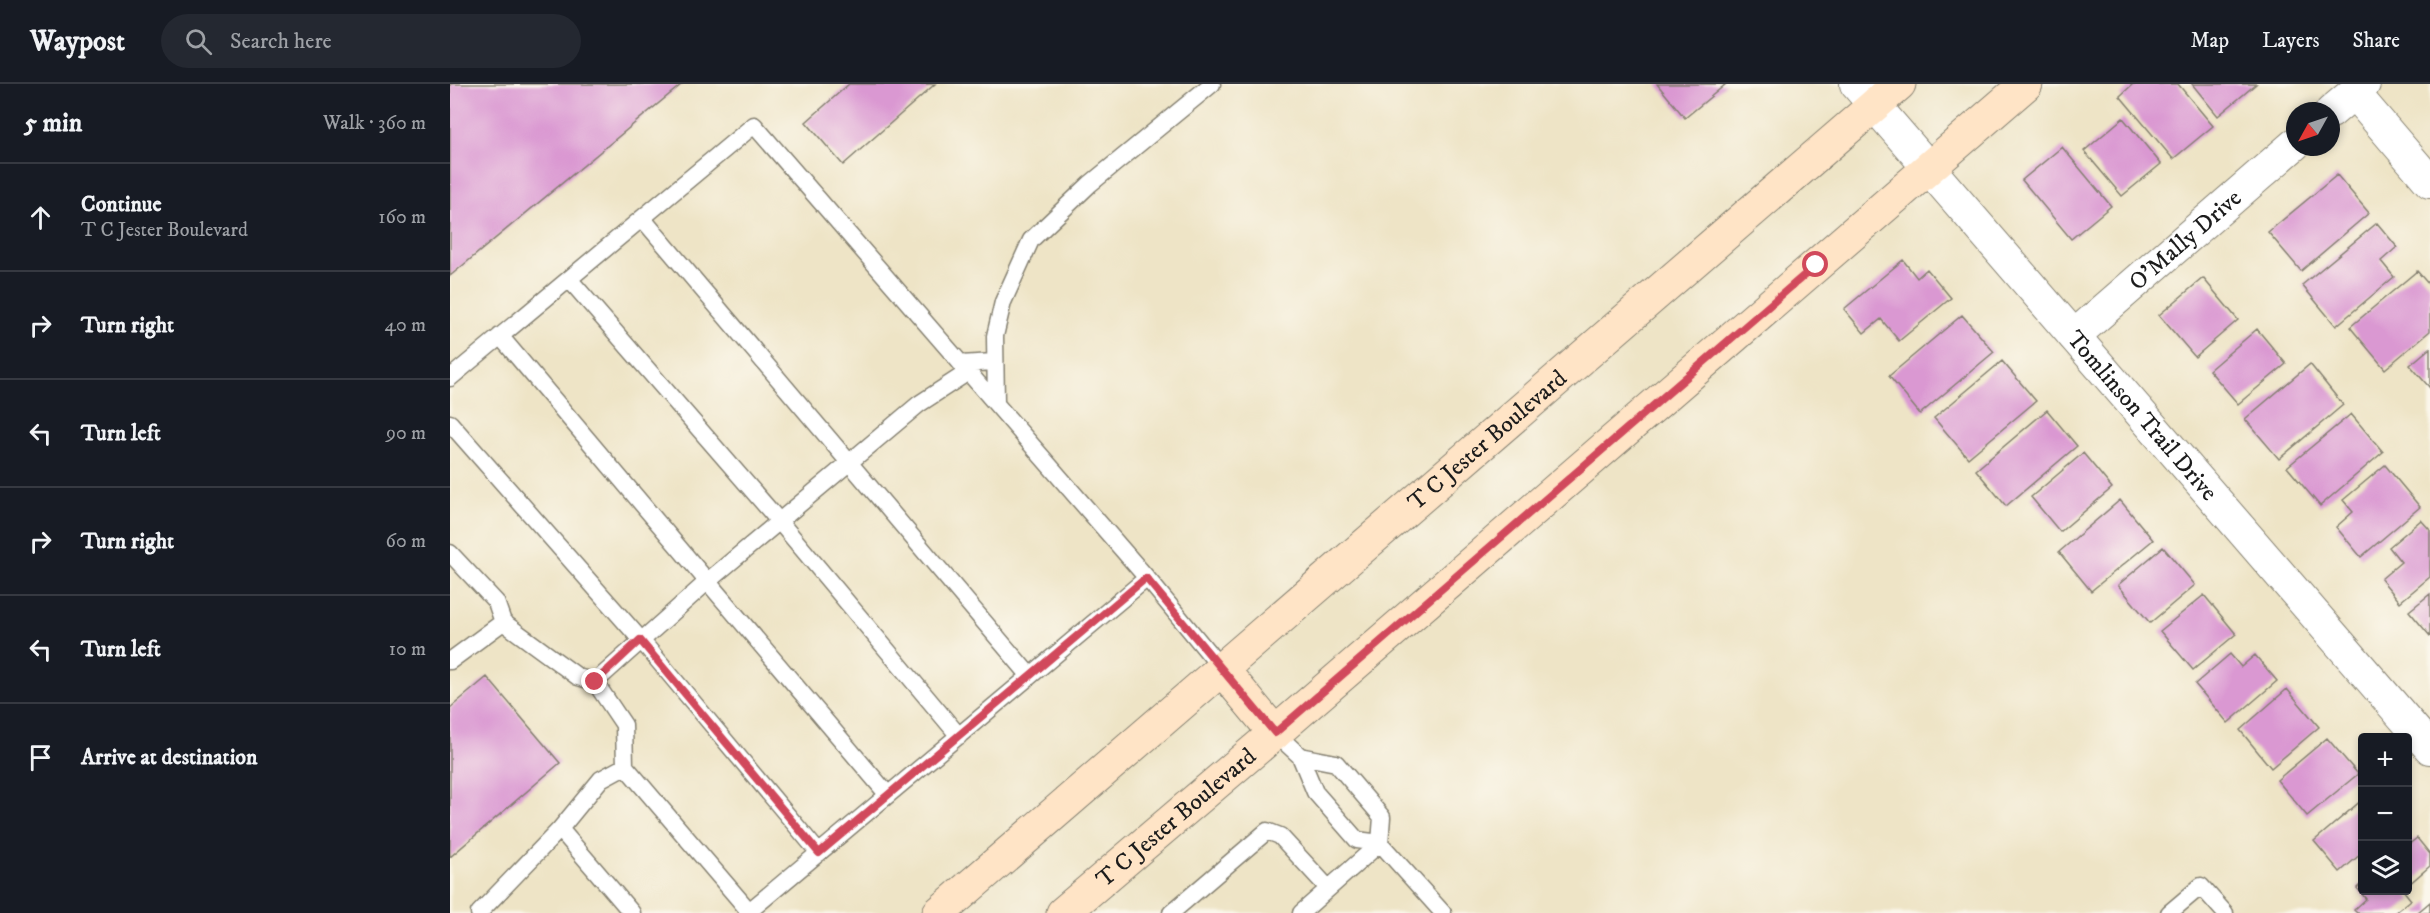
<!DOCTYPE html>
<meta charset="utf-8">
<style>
:root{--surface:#171b24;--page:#242831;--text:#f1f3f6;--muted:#9ea1a6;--line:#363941}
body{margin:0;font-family:"IM FELL DW Pica",serif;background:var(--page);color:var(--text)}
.controls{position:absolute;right:18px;bottom:18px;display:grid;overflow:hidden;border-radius:6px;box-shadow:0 3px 9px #0003}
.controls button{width:54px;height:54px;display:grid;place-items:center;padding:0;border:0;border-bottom:2px solid var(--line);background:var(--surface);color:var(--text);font:30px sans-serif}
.compass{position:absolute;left:1836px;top:18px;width:54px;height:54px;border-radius:50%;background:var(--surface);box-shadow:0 3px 9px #0003;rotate:230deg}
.stop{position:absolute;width:18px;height:18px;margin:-14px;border:4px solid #d1495b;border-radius:50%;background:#fff}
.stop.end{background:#d1495b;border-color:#fff;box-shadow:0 2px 6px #0008}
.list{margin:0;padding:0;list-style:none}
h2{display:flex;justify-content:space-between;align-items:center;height:78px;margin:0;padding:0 24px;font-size:26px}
h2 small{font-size:20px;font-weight:400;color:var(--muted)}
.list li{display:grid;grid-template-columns:39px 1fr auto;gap:18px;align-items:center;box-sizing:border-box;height:108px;padding:0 24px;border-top:2px solid var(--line)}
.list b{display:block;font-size:22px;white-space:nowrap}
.list p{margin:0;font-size:20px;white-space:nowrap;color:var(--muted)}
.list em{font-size:20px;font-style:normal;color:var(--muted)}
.icon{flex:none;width:33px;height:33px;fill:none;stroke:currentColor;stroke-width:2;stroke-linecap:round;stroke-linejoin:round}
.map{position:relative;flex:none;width:1980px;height:829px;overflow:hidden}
header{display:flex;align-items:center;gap:36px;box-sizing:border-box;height:84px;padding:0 30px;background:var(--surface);border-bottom:2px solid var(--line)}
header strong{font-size:28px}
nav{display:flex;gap:33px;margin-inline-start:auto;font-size:21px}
.search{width:420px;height:54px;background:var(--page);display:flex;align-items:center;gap:15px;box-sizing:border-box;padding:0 21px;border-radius:33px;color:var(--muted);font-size:22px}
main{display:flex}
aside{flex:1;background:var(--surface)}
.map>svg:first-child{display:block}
</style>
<header>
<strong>Waypost</strong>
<div class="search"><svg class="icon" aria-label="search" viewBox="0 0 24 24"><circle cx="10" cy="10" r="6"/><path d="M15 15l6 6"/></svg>Search here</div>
<nav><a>Map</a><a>Layers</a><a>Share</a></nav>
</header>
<main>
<aside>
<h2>5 min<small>Walk · 360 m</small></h2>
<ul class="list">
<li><svg class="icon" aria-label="ahead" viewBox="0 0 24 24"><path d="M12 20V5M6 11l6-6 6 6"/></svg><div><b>Continue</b><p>T C Jester Boulevard</p></div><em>160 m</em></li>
<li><svg class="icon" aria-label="right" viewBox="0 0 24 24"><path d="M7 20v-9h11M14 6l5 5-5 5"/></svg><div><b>Turn right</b></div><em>40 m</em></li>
<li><svg class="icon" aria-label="left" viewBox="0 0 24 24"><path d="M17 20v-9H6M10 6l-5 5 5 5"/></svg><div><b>Turn left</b></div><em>90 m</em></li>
<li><svg class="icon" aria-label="right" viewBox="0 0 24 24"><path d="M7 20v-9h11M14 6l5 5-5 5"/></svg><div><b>Turn right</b></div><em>60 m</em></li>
<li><svg class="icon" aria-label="left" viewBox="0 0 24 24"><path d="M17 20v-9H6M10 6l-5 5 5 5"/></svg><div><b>Turn left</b></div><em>10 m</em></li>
<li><svg class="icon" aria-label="arrive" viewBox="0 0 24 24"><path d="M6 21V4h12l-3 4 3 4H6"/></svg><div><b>Arrive at destination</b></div></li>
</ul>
</aside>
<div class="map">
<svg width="1980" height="829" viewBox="0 0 1980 829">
<rect width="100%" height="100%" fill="#fbf7ec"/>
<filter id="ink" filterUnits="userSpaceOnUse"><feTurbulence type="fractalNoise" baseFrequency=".0167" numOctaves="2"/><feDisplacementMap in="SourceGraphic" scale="12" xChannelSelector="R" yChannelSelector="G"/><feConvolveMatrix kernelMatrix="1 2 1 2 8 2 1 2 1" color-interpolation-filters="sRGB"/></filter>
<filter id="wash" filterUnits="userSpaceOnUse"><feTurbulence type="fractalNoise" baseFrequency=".008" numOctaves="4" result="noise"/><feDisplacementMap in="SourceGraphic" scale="24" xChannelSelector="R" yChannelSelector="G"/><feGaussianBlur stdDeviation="1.35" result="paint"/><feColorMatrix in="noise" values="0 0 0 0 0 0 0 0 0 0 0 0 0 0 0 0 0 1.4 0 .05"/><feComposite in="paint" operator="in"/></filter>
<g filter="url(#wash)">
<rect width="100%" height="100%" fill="#eee4c6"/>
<g id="blocks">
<path fill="#da98d2" d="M0,0H232L0,192Z
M399,0H485L393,81L356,38Z
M1207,0H1276L1235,34Z
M1683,0H1728L1763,42L1723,75L1670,12Z
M1742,0H1806L1768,32Z
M1673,34L1711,80L1672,112L1634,67Z
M1612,63L1661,122L1621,155L1572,96Z
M1887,91L1919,129L1851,187L1818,148Z
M1927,139L1947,163L1931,177L1944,193L1886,242L1852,201Z
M1453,176L1467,194L1477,185L1501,214L1449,257L1431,235L1414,249L1394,225Z
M1967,187L1980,202V247L1935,285L1900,243Z
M1753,194L1788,236L1745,273L1709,231Z
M1512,231L1544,268L1470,330L1439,292Z
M1807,245L1836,280L1788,320L1759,286Z
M1980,264V304L1960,281Z
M1552,277L1586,317L1518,374L1484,334Z
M1860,280L1893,321L1829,375L1795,335Z
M1597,326L1627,362L1556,422L1526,386Z
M1901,330L1933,368L1870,422L1837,383Z
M1633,369L1662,404L1610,448L1581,413Z
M1935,381L1970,423L1911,473L1886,443L1903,428L1893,416Z
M1670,416L1703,456L1641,507L1609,468Z
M1971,436L1980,446V493L1950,518L1931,495L1951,478L1939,463Z
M1713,463L1745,501L1700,539L1668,501Z
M1980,510V552L1959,527Z
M1754,511L1786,550L1743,586L1710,547Z
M1780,570L1791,583L1805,571L1827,597L1778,639L1745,600Z
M37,593L110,679L0,773V624Z
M1837,605L1869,643L1821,684L1790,646Z
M1877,654L1908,690L1857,732L1827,696Z
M1912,716V769L1890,788L1864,757Z
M1967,754L1980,770V782L1958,801V761Z
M1912,799V806H1953L1961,816L1945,829H1907L1904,826L1916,815L1907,804Z
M1980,818V829H1967Z"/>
</g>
</g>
<g filter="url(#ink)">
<use href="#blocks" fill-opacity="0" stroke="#858071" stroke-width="1.5"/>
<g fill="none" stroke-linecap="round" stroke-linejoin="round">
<g stroke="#858071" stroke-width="19">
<path id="service" d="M192,134L580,592
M119,195L329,437L509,652
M50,252L438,711
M0,294L304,41L697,494L771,584
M546,320L545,252L553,218L581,156L640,100L762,0
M0,339L191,556L369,769
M0,469L46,518L53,538L128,593L145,598L174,641L175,682L299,827
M0,577L53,538
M145,598L258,497L469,320L515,290L511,280L544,278
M825,649L850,672L865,708L907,756L930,759L932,733L886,679L850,672
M110,745L182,829
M29,829L110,745L151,695L175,682
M297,829L697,494
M721,829L817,747L830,752L878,804
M851,829L930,759L993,829
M1719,829L1751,802L1775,829"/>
</g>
<g stroke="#858071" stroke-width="34">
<g id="minor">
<path id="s1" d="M1406,0L1980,664"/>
<path d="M1904,9L1980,98"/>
<path d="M1881,28L1914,0"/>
<path id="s2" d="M1624,252L1845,60"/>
</g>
</g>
<g stroke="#858071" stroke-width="35">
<g id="secondary">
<path d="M771,584L825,649"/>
<path id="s3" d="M489,829L1449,0"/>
<path id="s4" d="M613,829L825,649L1576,0"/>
</g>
</g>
<use href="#service" stroke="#fff" stroke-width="16"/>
<use href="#minor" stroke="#fff" stroke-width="32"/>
<use href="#secondary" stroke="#ffe4c6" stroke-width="33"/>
</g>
</g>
<g fill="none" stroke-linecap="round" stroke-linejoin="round" filter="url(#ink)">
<path stroke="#d1495b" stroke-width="8" d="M145,598L190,556L369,769L696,494L825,649L1366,181"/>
</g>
<g text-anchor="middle" stroke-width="4.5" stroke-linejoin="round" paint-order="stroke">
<g font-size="24" fill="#1c1c1c" stroke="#fbf7ec">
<text dy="8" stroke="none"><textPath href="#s2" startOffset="147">O'Mally Drive</textPath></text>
<text dy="8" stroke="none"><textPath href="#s1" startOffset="438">Tomlinson Trail Drive</textPath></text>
<text dy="8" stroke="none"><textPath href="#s3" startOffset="724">T C Jester Boulevard</textPath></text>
<text dy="8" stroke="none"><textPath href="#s4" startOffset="148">T C Jester Boulevard</textPath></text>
</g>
</g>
</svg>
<div class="controls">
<button>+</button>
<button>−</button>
<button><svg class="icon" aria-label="layers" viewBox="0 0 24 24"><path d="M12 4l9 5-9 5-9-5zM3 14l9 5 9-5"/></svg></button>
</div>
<svg class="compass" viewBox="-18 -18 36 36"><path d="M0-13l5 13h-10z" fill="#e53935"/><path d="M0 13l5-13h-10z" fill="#9ea1a6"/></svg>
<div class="stop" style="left:1366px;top:181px"></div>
<div class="stop end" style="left:145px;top:598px"></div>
</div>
</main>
